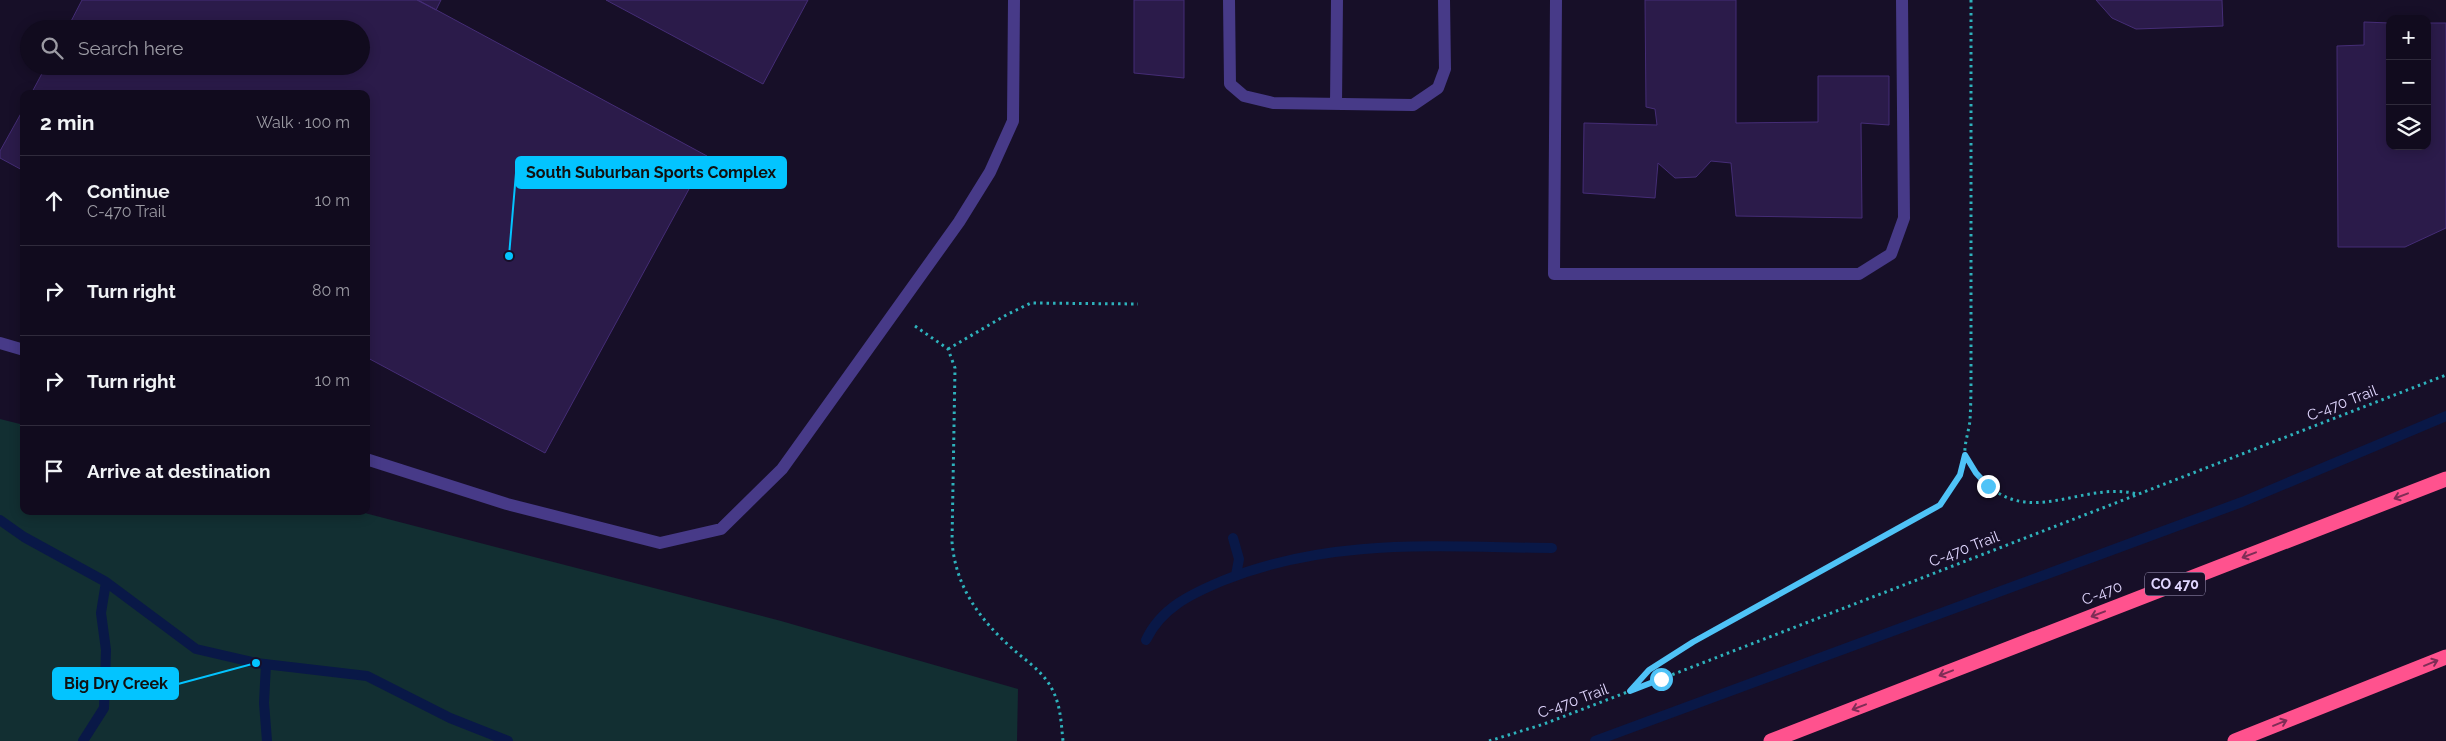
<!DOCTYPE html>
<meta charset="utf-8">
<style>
:root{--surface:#110b1e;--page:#1e192b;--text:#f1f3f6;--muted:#9c9ba4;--line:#302b3c}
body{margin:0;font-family:Raleway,sans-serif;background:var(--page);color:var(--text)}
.controls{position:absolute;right:15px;top:15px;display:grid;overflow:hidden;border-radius:10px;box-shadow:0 2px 12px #0003}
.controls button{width:45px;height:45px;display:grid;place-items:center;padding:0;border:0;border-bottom:1px solid var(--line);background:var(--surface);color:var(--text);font:25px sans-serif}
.stop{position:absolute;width:15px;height:15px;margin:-11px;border:4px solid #4fc3f7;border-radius:50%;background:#fff}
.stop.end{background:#4fc3f7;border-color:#fff;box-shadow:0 1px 5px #0008}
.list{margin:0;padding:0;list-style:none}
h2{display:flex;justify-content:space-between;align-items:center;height:65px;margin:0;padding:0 20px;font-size:21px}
h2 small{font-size:16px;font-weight:400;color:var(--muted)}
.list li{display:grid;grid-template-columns:32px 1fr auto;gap:15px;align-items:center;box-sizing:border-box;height:90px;padding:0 20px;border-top:1px solid var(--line)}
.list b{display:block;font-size:19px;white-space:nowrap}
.list p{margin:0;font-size:16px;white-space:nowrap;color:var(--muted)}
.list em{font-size:16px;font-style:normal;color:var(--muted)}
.icon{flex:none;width:28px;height:28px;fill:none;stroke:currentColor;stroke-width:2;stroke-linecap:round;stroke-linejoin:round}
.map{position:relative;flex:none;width:2446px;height:741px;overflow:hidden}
.search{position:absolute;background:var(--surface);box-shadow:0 2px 12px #0003;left:20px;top:20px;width:350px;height:55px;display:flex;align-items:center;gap:12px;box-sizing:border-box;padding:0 18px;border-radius:28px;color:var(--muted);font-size:19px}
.panel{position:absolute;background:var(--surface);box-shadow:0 2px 12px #0003;left:20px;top:90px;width:350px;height:425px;border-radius:10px}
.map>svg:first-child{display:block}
</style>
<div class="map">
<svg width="2446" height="741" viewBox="0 0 2446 741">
<rect width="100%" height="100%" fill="#170f28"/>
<path fill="#122f32" d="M0,419L24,425V511H357L781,621L1018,689L1017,741H0Z"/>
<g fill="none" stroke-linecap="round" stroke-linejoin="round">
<path stroke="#091847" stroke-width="10" d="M0,520L24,537L106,582L196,649L256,663L367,676L450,718L508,741
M1233,538L1239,559L1236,575
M1146,640C1161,608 1191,594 1222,581C1330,537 1438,547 1552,548
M266,664L264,703L267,741
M83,741L104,708L106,650L101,613L106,582
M1595,741L2242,502L2446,416"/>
</g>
<path fill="#2b1b4a" stroke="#452d76" d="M82,0H418L707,156L545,453L366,357V94H31L46,66H361V29H67Z
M417,0H441L436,10Z
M606,0H808L763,84Z
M1134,0H1184V78L1134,73Z
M1645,0H1736V123L1818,122V76H1889V125L1861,123L1862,218L1736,216L1731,163L1711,161L1696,177L1675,178L1658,163L1655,198L1583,193L1584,123L1657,125L1655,109L1646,107Z
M2096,0H2222L2223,26L2136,29L2112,18Z
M2364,22L2390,23V146H2427V23H2446V228L2405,247H2338L2337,46L2364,45Z
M24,108V171L0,158V151Z"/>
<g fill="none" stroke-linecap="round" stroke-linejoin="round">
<path stroke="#2eb2bc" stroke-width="3" stroke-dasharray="2.5 4" stroke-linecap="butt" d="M1971,0V370C1971,387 1971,404 1970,420C1969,431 1964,444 1965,454C1966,462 1977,473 1982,479C2028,530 2083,480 2137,494
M915,326L948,349L955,368L952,542C956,589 981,621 1015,651C1028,662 1044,673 1052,689C1061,706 1061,723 1063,741
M948,349L1008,314L1031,303L1138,304
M1631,690L1649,670L1693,641L1940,505L1961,475L1965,456
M1489,741L1544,724L1630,691L2446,375"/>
<path stroke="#473a88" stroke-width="12" d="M1229,0L1230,84L1244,96L1273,103L1413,105L1438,88L1445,69L1444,0
M1556,0L1554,274H1859L1891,254L1904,218L1902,0
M1336,104L1337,0
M0,343L24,350
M366,459L507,504L660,543L721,529L782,469L959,222L990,172L1013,121L1014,0"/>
<path stroke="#ff528e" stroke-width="15" d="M1771,741L2446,479
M2235,741L2446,657"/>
</g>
<defs><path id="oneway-shaft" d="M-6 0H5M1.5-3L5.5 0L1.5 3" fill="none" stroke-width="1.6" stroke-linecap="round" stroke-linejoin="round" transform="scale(1.25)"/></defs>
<g stroke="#7f2d56">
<use href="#oneway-shaft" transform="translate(2401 496) rotate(159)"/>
<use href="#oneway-shaft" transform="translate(2249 555) rotate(159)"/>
<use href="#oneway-shaft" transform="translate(2098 614) rotate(159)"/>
<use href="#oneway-shaft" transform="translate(2431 663) rotate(-22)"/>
<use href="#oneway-shaft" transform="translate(1946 673) rotate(159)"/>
<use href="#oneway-shaft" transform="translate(1859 707) rotate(159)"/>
<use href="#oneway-shaft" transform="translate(2280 723) rotate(-22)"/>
</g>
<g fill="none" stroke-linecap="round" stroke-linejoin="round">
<path stroke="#4fc3f7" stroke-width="6" d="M1661,679L1630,691L1649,670L1693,642L1940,505L1960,475L1965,455L1976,473L1988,486"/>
</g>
<g text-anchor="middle" stroke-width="4.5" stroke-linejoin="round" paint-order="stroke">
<rect fill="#170f28" stroke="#a49bbe" stroke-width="1" x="2145" y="572.5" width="60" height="23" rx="4"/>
<g font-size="14" font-weight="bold" fill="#e1d7ff">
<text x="2175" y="589">CO 470</text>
</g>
<g font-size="15" fill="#e1d7ff" stroke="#170f28">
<text transform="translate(2342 403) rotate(-21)" y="5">C-470 Trail</text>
<text transform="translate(1964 549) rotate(-21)" y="5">C-470 Trail</text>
<text transform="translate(2102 593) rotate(-21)" y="5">C-470</text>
<text transform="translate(1573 701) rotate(-20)" y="5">C-470 Trail</text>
</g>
</g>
<path fill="none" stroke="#03c4ff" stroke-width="2" d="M509 256L516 173M256 663L178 684"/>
<g fill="#03c4ff" stroke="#170f28" stroke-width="2">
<circle cx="509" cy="256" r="5"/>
<circle cx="256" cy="663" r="5"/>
</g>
<g fill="#03c4ff" stroke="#03c4ff" stroke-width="2">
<rect x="516" y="157" width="270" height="31" rx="5"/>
<rect x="53" y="668" width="125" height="31" rx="5"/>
</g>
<g font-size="16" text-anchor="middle" font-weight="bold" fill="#111">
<text x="651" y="178">South Suburban Sports Complex</text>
<text x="116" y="689">Big Dry Creek</text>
</g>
</svg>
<div class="controls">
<button>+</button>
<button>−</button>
<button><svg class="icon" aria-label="layers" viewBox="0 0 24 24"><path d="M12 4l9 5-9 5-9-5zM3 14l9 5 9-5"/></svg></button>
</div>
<div class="stop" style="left:1661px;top:679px"></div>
<div class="stop end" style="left:1988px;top:486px"></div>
<div class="search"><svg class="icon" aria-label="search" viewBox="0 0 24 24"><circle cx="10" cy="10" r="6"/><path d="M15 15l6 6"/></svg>Search here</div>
<section class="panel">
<h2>2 min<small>Walk · 100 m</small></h2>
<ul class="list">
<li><svg class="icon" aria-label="ahead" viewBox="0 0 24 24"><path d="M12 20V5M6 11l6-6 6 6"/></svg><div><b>Continue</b><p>C-470 Trail</p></div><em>10 m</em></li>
<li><svg class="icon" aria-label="right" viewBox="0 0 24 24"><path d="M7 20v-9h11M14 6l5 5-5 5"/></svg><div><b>Turn right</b></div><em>80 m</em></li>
<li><svg class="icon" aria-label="right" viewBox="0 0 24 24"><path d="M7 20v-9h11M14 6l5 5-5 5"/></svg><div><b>Turn right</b></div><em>10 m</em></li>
<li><svg class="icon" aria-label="arrive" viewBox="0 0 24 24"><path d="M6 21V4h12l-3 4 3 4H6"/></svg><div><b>Arrive at destination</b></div></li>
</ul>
</section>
</div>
